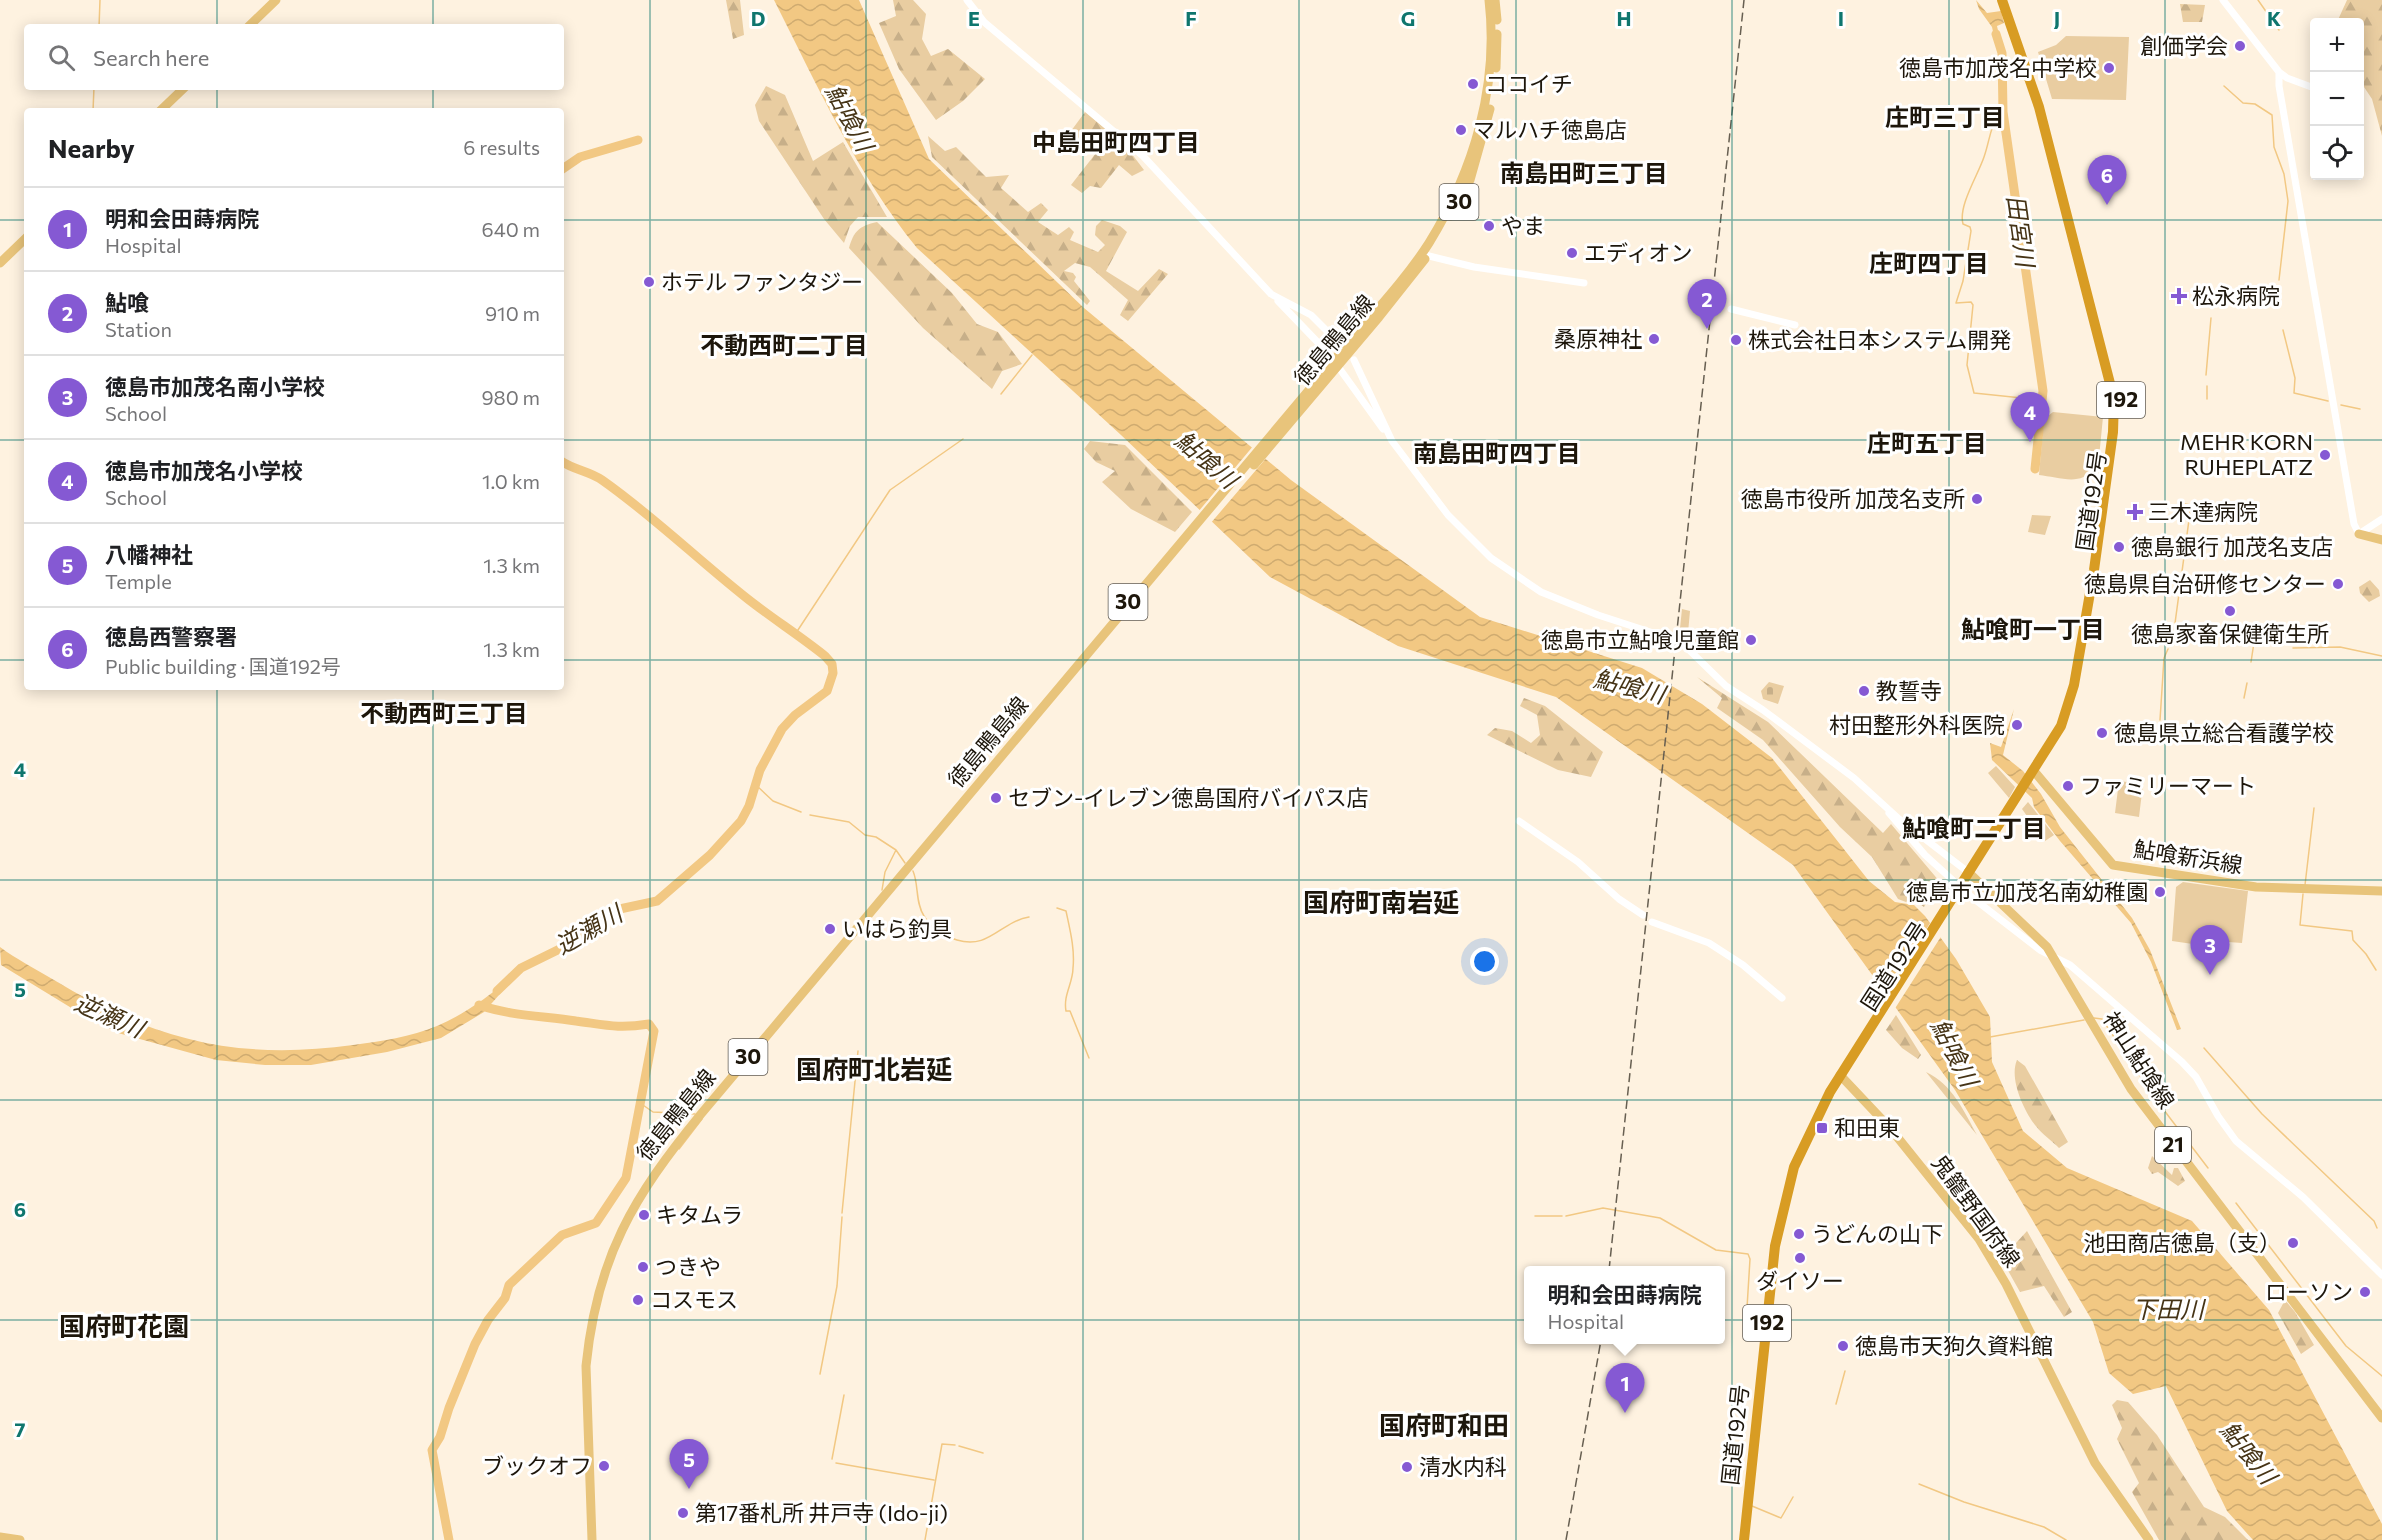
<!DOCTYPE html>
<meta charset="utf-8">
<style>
:root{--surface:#fff;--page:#f2f2f2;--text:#202124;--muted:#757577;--line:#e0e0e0;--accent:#8559d3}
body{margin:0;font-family:Commissioner,"Noto Sans JP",sans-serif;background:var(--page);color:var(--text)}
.controls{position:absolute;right:18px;top:18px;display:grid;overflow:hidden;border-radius:6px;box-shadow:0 3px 15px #0003}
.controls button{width:54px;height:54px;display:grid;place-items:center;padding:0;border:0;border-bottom:2px solid var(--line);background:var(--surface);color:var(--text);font:30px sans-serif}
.you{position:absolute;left:1485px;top:962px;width:21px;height:21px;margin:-15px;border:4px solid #fff;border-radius:50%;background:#1a73e8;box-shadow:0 0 0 9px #1a73e833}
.badge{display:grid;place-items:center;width:39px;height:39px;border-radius:50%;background:var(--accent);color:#fff;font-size:20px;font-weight:700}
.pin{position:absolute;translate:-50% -50px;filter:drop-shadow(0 2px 3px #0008)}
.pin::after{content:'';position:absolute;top:32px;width:21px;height:18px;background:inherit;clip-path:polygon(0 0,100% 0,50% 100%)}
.popup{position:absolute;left:1524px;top:1266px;width:201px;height:78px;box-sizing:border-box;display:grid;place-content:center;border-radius:6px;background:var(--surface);filter:drop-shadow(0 2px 4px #0005);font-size:20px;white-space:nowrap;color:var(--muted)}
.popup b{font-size:22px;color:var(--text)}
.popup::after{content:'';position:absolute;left:50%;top:100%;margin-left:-12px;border:12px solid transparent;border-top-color:var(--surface)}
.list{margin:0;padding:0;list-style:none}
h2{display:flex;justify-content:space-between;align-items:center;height:78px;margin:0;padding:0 24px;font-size:26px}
h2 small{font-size:20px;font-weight:400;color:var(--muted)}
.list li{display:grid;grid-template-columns:39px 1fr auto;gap:18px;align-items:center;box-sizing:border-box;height:84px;padding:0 24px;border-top:2px solid var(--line)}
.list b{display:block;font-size:22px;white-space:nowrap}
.list p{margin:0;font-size:20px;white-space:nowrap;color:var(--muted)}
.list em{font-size:20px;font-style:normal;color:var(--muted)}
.icon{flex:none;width:33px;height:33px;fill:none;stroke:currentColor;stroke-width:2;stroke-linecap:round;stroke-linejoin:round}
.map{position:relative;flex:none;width:2382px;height:1540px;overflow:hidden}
.search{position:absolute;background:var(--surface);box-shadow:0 3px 15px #0003;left:24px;top:24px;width:540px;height:66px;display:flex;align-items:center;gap:15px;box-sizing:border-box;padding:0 21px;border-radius:6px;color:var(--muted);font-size:22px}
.panel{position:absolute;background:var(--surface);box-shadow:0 3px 15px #0003;left:24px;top:108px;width:540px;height:582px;border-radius:6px}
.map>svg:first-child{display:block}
</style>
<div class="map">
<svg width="2382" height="1540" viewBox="0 0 2382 1540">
<defs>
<pattern id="forest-firs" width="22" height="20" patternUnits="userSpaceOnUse" patternTransform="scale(1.5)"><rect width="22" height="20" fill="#e9cda1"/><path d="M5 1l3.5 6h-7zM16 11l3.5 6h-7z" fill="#c7af89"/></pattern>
<pattern id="cemetery-stones" width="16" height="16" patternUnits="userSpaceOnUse" patternTransform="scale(1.5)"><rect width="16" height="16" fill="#e9cda1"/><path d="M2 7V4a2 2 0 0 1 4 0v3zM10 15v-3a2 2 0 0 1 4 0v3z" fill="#c7af89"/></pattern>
<pattern id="water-waves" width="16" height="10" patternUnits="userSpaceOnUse" patternTransform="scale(1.5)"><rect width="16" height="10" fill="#f2c883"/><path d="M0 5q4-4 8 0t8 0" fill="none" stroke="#cfab70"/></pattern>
</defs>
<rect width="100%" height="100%" fill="#fef2e0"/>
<path fill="#e9cda1" d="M2066,36L2129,37L2126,100L2052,99L2038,52L2056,45Z
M2053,412L2103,417L2098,468H2092C2083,487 2058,477 2039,475L2044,419Z
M2032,515L2051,516L2045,535L2028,532Z
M1682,609L1690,611L1688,633L1731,651L1679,638Z
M1996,766L2015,787L2009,798L1988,773Z
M2119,781L2143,784L2139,817L2115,813Z
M2028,802L2054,835L2045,841L2022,809Z
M2183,882L2248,891L2242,943L2228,942L2227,949L2172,941L2176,887Z"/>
<path fill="url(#forest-firs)" d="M726,0H740L744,35L733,39Z
M893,0H913L926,14L922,39L931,56L948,49L985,79L963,101L936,120L899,69L879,23L896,16Z
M2347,0H2382V136L2372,99L2360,81V22H2337Z
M2180,4L2205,5L2202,22H2183Z
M766,86L785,95L813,161L843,142L887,217H858L850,226L844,243L824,219L759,121L755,105Z
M1085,112L1125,145L1144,170L1132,176L1119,165L1101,188L1090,186L1082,193L1071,185L1096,153L1071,131Z
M928,136L945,151L956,147L986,177L1009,175L1001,188L1028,212L1041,203L1048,210L1038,222L1058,235L1069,227L1074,232L1070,240L1098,252L1105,245L1095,235L1096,226L1102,220L1120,226L1127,232L1106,271L1138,291L1159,269L1168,274L1128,321L1120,315L1128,300L1090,267L1075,263L1064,271L1073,273L1076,277L1074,281L1090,301L1087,305L932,157Z
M877,222L952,293L977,324L998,332L1022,364L1002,371L992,389L923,328L849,248C854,231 859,226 877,222Z
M1090,441L1125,445L1192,512L1175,532L1131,509L1102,482L1115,471L1096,462L1084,449Z
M2370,580L2379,590L2380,596L2369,602L2360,593L2359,587Z
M1697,677L1768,722L1883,833L1891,824L1940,882L1924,907L1912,898L1906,902L1898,899L1872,857L1840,827L1763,740L1717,708L1722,698Z
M1524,698L1545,706L1603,752L1591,777L1558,770L1487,735L1495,728L1512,731L1531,743L1540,735L1537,715L1520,706Z
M1896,1015L1921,1055L1918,1059L1902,1048L1886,1030Z
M2017,1060L2025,1066L2068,1142L2059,1148C2052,1141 2042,1134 2035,1125C2023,1109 2009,1078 2017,1060Z
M1926,1072C1952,1084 1964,1111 1977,1135Z
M2152,1156L2172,1175L2174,1168H2178L2185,1181L2178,1186L2158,1172L2152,1174L2148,1168Z
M2027,1231L2072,1312L2064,1317L2044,1286L2020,1292L2006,1267L2010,1262L2006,1254Z
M2285,1300L2295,1312L2314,1345L2301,1354L2278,1313Z
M2117,1400L2128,1402L2157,1435L2204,1507L2225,1517L2248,1540H2159L2132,1492L2139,1483L2117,1439L2122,1428L2112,1405Z"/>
<path fill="url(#cemetery-stones)" d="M1769,682L1784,686L1778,704L1763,699L1761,691Z"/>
<path fill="url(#water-waves)" d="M774,0H859L929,159L1084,308L1291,480L1480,617L1642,668L1702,704L1772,758L1869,881L1895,902L1914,905L1925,916L1956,959L1990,1017L1992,1062L2023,1131L2067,1168L2192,1221L2269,1310L2382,1524V1540H2253L2227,1511L2166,1386L2133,1394L2109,1373L2093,1322L1955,1090L1793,865L1556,697L1398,646L1270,577L1121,435L917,248C857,174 817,85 774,0Z
M1976,0L1987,13L2001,11L2004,23L1997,26L2001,44L1996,45L1992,27L1979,9Z
M2014,709L2003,755L2023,771L2041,794L2060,827L2132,918L2150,950L2181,1029L2177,1030L2151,962L2131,923L2060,841L2034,807L2032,798L1992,760L1990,743L2001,747Z
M0,947C16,959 36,969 54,980C154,1040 236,1061 353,1045C381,1041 411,1037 437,1026C468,1013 495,991 520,971L484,1012L441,1038L387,1052L311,1065H265L216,1060L118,1033L78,1012L1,965Z"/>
<path fill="#fef2e0" d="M1254,445L1268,456L1210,524L1198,512Z
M1932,920L1942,935L1894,1010L1884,996Z"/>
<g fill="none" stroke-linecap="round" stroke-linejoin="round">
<path stroke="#f2c883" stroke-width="1.5" d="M2258,0L2279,30
M99,27L100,0
M2224,86L2243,103L2255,104L2272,115L2274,147L2284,174L2288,201L2279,280
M93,111L94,87
M2001,114L2003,112
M1997,116C1990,129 1989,143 1984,157C1978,175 1958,206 1963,224L1970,227L1971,231L1963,281L1956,303L1971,302L1973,305L1967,365L1974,393L2042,400
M2283,330L2295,378L2294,393L2328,401
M2206,375L2211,318
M2207,386V399
M1001,394L1032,355
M2341,405L2360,409
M796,633L890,490L963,439
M2173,638L2191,505L2178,503
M2293,648L2340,647L2382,656
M2251,662L2255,636
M2244,698L2247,683
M2160,720L2164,658L2168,649
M757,786L773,801L801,812
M810,815L849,822L865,835L876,837L896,850L905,863
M913,871C919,885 915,902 924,916C931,928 944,936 957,940C989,950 1000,922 1029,917
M2305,885L2314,808
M882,890L885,872L896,850
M2303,894L2300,925L2352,931L2353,940L2366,954L2376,970
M1057,908L1066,911C1070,930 1075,949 1073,968C1073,983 1063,995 1066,1011H1070L1089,1058
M2094,1018L2102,1019L2157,1101L2208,1168
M1990,1037L2084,1020
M2204,1048L2262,1114L2374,1221L2377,1228
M640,1103L653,1112L695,1114
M679,1149L702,1119
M2236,1203L2346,1346L2382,1376
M842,1213L858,1051
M1535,1216H1562
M1566,1216L1603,1208L1660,1218L1716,1250L1748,1254L1750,1259L1746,1324
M820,1374L837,1286L842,1217
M1836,1404L1845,1371
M959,1446L983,1453
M832,1459L844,1395
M836,1463L934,1480
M1919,1484L1964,1502L2044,1527L2066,1540
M1752,1506L1781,1518L1793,1497
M925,1540L942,1444L955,1445"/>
<path stroke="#f2c883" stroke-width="9" d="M1996,34L2002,53L2003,112L2043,391L2035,469
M561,170L580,157L638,140
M497,991L521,968L576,941L615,910L657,901L710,855L741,821L749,806L760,770L782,729L795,715L827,691L833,673L832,664L825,656C799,635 770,617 744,596C696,558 652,515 602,480C589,471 574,470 561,461
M449,1540L432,1450L440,1437L449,1408L475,1344L488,1320L505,1298L509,1285L562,1235L596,1223L626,1178L654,1031L649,1024C618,1029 606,1025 576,1021C544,1016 511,1016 479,1005"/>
<path stroke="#fff" stroke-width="7" d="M967,0L984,22L1143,156L1271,294L1311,315L1338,342
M2223,0L2279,72L2287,78L2314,88
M2279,72V86L2354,524L2359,534L2382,519
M1421,254L1474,267L1584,283
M1278,301L1329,354L1383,429
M1731,309L1795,325
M1354,360L1392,441L1448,515L1491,558L1541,592L1598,615L1681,642L1726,686L1763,710L1854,778L1899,819L1968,872
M1889,813L1925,855L1969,895L2040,950L2070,965L2182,1062L2196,1077L2218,1116L2236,1141L2303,1197L2382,1275
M1519,821L1578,862L1619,899L1643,915
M1652,922L1709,943L1743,965L1782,998"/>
<path stroke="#e8c47b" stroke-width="9" d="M1495,0L1497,20
M248,27L276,0
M1496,68L1497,34
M160,111L185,87
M1451,216L1470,180L1490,109
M0,263L27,237
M1254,465L1379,317L1425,259
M2359,534L2382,540
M2033,770L2113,865L2256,887L2382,891
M1968,872L2047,947L2131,1089L2382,1418
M1840,1075L1890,1128L1979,1239L2006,1284L2095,1463L2149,1540
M0,1537L20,1540
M592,1540L586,1366C597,1257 633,1197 701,1114L1331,364C1363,324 1402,285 1429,243C1474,170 1499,86 1489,0"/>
<path stroke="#d89c23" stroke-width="10" d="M1744,1540L1775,1246L1794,1167L1830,1092L2061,726L2074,685L2094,570L2113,432L2114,399L2039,107L2002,0"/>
<path stroke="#675f51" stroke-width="1.5" stroke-dasharray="9 4.5" stroke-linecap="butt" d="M1609,1270L1744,0
M1566,1540L1601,1340"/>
</g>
<path fill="none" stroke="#0f766e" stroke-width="1.5" stroke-opacity="0.55" d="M217,0V27M433,0V27M650,0V1540M866,0V1540M1083,0V1540M1299,0V1540M1516,0V1540M1732,0V1540M1949,0V1540M2165,0V1540M217,87V111M433,87V111M0,220H27M561,220H2382M0,440H27M561,440H2382M0,660H27M561,660H2382M217,687V1540M433,687V1540M0,880H2382M0,1100H2382M0,1320H2382"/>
<g fill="#8559d3" stroke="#fff" stroke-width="2">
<circle cx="2240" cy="46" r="6"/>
<circle cx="2109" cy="68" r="6"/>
<circle cx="1473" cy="84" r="6"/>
<circle cx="1461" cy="130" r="6"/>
<circle cx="1489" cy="226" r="6"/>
<circle cx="1572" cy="253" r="6"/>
<circle cx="649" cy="282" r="6"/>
<path d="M2176 287h6v6h6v6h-6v6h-6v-6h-6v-6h6z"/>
<circle cx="1654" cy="339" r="6"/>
<circle cx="1736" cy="340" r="6"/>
<circle cx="2325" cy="455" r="6"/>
<circle cx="1977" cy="499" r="6"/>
<path d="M2132 503h6v6h6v6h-6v6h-6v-6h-6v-6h6z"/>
<circle cx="2119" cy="547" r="6"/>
<circle cx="2338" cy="584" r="6"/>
<circle cx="2230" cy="611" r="6"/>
<circle cx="1751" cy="640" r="6"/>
<circle cx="1864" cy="691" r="6"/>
<circle cx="2017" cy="725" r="6"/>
<circle cx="2102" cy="733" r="6"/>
<circle cx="2068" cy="786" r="6"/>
<circle cx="996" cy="798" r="6"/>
<circle cx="2160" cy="892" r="6"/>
<circle cx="830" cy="929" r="6"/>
<rect x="1816" y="1122" width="12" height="12" rx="3"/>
<circle cx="644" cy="1215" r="6"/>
<circle cx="1799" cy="1234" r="6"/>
<circle cx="2293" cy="1243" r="6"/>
<circle cx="1800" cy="1258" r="6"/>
<circle cx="643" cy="1267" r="6"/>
<circle cx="2365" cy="1292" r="6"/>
<circle cx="638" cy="1300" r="6"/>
<circle cx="1843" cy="1346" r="6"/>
<circle cx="604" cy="1466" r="6"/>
<circle cx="1407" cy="1467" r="6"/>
<circle cx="683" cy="1513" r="6"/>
</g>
<g text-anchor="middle" stroke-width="6" stroke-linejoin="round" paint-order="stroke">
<g fill="#fff" stroke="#615c54" stroke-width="1.5">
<rect x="1439.5" y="184" width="39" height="36" rx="4.5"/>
<rect x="2097" y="382" width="48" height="36" rx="4.5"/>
<rect x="1108.5" y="584" width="39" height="36" rx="4.5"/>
<rect x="728.5" y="1039" width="39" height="36" rx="4.5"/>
<rect x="2155" y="1127" width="36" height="36" rx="4.5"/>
<rect x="1743" y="1305" width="48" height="36" rx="4.5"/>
</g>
<g font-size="21" font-weight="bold" fill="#1d160b">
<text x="1459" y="209">30</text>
<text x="2121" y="407">192</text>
<text x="1128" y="609">30</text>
<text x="748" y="1064">30</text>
<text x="2173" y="1152">21</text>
<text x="1767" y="1330">192</text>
</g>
<g font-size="22" fill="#1d160b" stroke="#fff" text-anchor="start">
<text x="2228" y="54" text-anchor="end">創価学会</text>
<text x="2097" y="76" text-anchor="end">徳島市加茂名中学校</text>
<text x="1485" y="92">ココイチ</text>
<text x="1473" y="138">マルハチ徳島店</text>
<text x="1501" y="234">やま</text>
<text x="1584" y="261">エディオン</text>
<text x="661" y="290">ホテル ファンタジー</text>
<text x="2192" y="304">松永病院</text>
<text x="1642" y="347" text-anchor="end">桑原神社</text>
<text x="1748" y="348">株式会社日本システム開発</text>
<text x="2313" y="450" text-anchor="end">MEHR KORN<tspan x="2313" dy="25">RUHEPLATZ</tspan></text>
<text x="1965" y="507" text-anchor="end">徳島市役所 加茂名支所</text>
<text x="2148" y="520">三木達病院</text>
<text x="2131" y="555">徳島銀行 加茂名支店</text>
<text x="2326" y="592" text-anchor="end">徳島県自治研修センター</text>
<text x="2230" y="642" text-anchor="middle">徳島家畜保健衛生所</text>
<text x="1739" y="648" text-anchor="end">徳島市立鮎喰児童館</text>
<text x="1876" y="699">教誓寺</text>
<text x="2005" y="733" text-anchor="end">村田整形外科医院</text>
<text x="2114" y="741">徳島県立総合看護学校</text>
<text x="2080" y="794">ファミリーマート</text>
<text x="1008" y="806">セブン-イレブン徳島国府バイパス店</text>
<text x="2148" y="900" text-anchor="end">徳島市立加茂名南幼稚園</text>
<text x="842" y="937">いはら釣具</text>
<text x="1834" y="1136">和田東</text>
<text x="656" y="1223">キタムラ</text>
<text x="1811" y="1242">うどんの山下</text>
<text x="2281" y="1251" text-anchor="end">池田商店徳島（支）</text>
<text x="655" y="1275">つきや</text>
<text x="1800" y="1289" text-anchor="middle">ダイソー</text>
<text x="2353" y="1300" text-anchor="end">ローソン</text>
<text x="650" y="1308">コスモス</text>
<text x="1855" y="1354">徳島市天狗久資料館</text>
<text x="592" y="1474" text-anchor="end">ブックオフ</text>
<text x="1419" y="1475">清水内科</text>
<text x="695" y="1521">第17番札所 井戸寺 (Ido-ji)</text>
</g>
<g font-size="22" fill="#1d160b" stroke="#fff">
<text transform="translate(1334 340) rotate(-50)" y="8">徳島鴨島線</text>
<text transform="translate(2091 501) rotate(-82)" y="8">国道192号</text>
<text transform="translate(988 742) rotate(-50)" y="8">徳島鴨島線</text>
<text transform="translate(2188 857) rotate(9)" y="8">鮎喰新浜線</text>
<text transform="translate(1894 966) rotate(-57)" y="8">国道192号</text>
<text transform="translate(2139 1060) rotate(57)" y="8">神山鮎喰線</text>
<text transform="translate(676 1115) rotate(-51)" y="8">徳島鴨島線</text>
<text transform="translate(1976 1211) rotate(54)" y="8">鬼籠野国府線</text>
<text transform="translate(1735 1435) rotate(-84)" y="8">国道192号</text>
</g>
<g font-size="24" font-style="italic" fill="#463416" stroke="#fff">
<text transform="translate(849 118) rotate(62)" y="8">鮎喰川</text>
<text transform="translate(2020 231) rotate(82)" y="8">田宮川</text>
<text transform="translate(1206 460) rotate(41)" y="8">鮎喰川</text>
<text transform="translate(1629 687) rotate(14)" y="8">鮎喰川</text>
<text transform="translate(589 930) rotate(-30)" y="8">逆瀬川</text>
<text transform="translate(109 1016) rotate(24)" y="8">逆瀬川</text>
<text transform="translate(1954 1053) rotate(63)" y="8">鮎喰川</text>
<text x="2168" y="1318">下田川</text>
<text transform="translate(2248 1453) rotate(51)" y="8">鮎喰川</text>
</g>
<g font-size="24" font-weight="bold" fill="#1d160b" stroke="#fff">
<text x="1945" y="126">庄町三丁目</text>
<text x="1116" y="151">中島田町四丁目</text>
<text x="1584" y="182">南島田町三丁目</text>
<text x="1929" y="272">庄町四丁目</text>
<text x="784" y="354">不動西町二丁目</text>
<text x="1927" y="452">庄町五丁目</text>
<text x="1497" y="462">南島田町四丁目</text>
<text x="2033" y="638">鮎喰町一丁目</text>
<text x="444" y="722">不動西町三丁目</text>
<text x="1974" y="837">鮎喰町二丁目</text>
</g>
<g font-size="26" font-weight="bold" fill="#1d160b" stroke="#fff">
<text x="1381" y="912">国府町南岩延</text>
<text x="874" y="1079">国府町北岩延</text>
<text x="124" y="1336">国府町花園</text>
<text x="1444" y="1435">国府町和田</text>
</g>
</g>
<g font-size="20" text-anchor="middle" font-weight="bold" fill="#0f766e" stroke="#fff" stroke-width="6" stroke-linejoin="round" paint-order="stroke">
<text x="758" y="26">D</text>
<text x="974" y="26">E</text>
<text x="1191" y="26">F</text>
<text x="1408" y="26">G</text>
<text x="1624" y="26">H</text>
<text x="1841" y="26">I</text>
<text x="2057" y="26">J</text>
<text x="2274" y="26">K</text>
<text x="20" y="777">4</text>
<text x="20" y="997">5</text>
<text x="20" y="1217">6</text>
<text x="20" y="1437">7</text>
</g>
</svg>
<div class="controls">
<button>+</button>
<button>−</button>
<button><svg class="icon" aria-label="locate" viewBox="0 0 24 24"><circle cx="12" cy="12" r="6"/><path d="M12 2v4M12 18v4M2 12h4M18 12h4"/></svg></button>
</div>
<div class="you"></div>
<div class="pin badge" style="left:1625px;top:1413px">1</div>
<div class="popup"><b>明和会田蒔病院</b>Hospital</div>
<div class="pin badge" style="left:1707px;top:329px">2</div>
<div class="pin badge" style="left:2210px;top:975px">3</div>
<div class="pin badge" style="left:2030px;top:442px">4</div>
<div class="pin badge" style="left:689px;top:1489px">5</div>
<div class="pin badge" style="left:2107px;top:205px">6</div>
<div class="search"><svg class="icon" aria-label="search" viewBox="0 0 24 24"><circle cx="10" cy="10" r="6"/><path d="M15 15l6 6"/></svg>Search here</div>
<section class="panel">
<h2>Nearby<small>6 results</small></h2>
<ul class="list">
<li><span class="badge">1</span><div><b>明和会田蒔病院</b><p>Hospital</p></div><em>640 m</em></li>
<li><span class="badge">2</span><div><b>鮎喰</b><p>Station</p></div><em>910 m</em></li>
<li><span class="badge">3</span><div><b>徳島市加茂名南小学校</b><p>School</p></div><em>980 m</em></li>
<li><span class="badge">4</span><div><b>徳島市加茂名小学校</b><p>School</p></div><em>1.0 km</em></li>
<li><span class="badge">5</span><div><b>八幡神社</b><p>Temple</p></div><em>1.3 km</em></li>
<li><span class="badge">6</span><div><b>徳島西警察署</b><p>Public building · 国道192号</p></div><em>1.3 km</em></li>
</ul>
</section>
</div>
